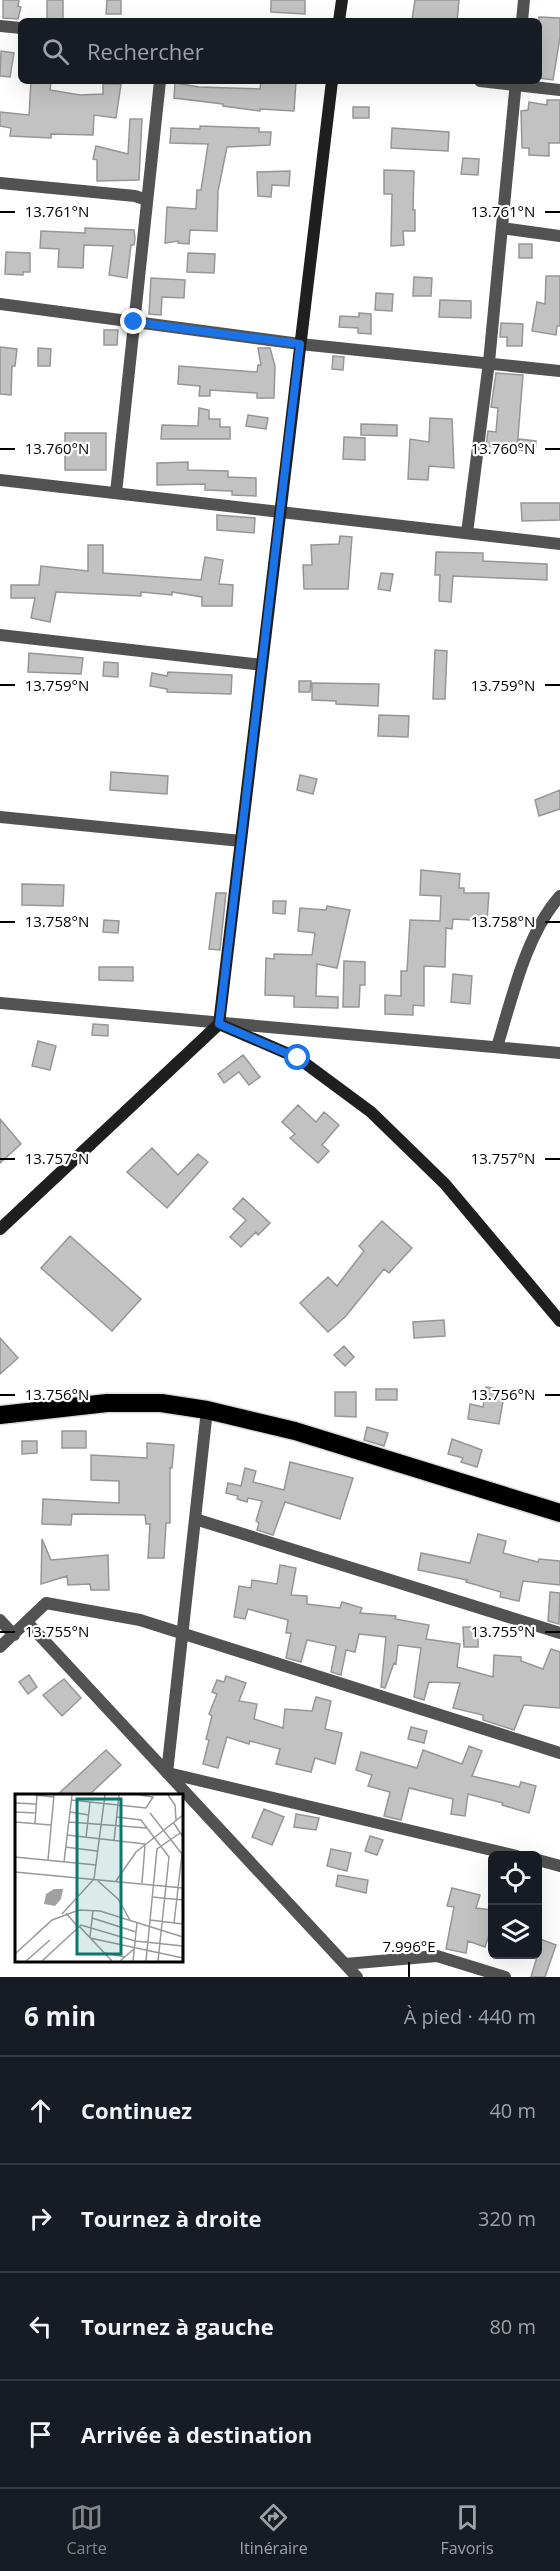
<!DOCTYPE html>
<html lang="fr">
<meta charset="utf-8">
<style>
:root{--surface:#171b24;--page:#20242c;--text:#f1f3f6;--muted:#9ea1a6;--line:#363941;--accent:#858687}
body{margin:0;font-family:"Open Sans",sans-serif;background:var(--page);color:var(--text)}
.controls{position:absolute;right:18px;bottom:18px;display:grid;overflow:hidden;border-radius:9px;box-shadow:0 6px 24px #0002}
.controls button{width:54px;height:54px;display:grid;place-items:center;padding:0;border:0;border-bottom:2px solid var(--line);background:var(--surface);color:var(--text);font:30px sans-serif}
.stop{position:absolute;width:18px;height:18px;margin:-14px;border:4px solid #1a73e8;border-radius:50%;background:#fff}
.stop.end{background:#1a73e8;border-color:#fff;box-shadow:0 2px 6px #0008}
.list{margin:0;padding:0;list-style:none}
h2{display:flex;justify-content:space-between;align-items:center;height:78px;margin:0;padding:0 24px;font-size:26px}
h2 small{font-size:20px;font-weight:400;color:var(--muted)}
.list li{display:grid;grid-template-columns:39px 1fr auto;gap:18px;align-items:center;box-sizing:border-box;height:108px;padding:0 24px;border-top:2px solid var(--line)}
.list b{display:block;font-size:22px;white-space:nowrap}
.list em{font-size:20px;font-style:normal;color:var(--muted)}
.icon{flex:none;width:33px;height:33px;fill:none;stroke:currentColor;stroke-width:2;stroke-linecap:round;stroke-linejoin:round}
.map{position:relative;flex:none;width:560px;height:1977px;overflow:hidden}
.search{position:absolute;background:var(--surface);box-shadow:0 6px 24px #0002;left:18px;right:18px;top:18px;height:66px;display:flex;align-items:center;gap:15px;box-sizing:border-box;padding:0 21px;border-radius:9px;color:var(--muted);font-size:22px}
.sheet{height:510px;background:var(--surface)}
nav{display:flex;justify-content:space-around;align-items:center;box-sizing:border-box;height:84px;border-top:2px solid var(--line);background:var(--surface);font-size:16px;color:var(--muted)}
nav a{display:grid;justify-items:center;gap:3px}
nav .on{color:var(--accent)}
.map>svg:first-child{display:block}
</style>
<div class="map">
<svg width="560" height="1977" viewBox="0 0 560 1977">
<rect width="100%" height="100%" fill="#fff"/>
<path fill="#c2c2c2" stroke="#969696" stroke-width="1.5" d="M3,0H19L18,6L21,7L18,19L3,18Z
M47,0H63V21H47Z
M107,0H121V14H106Z
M271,0H305V14L271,12Z
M415,0H459L457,21L412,20Z
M539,17L560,18V37L553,80L539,78Z
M1,51L14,53L10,77L0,76Z
M31,81L51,82L50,90L80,95L103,94V84H121L116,118L94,115L93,135L51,134V138L10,136L11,128L0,126V112L29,115Z
M261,81H296L294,111L260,109V111L223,106V104L174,98L175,83L199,87L260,89Z
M547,100H560V143H549V156L529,155V148H522L521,111L528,110L529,102L547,105Z
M353,107H369V118H353Z
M130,119H142L139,180L97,181V160L93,159L96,146L128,154Z
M200,126L259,128V132H271L270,145L227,147L218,191L217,231L190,230L189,244L178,243V241L165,243L167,207L196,209L197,190H201L208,144L170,143L171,128L200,129Z
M392,128L449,132L448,151L391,148Z
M463,158L479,159L478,175L461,174Z
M384,170L414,171L413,210H415V231H403L404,245L391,246L392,194H384Z
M290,171L289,186L272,185L271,197L258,196L257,172Z
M85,228L134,230L135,239L134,245H131L127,278L109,275L113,246L84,245L83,268L58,267L59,249L40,248L41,231L85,233Z
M519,244H532V258H519Z
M6,252L30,253V272H23V275L5,274Z
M188,253L215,254L214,273L187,272Z
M546,276H560V326H557L556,335L532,331L537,302L545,304Z
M414,277L432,278L431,296H413Z
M151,278L185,280L184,298L162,297L161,315L149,314Z
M376,293L393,294L392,311L375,310Z
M440,300L471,301V318L439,317Z
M359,313L371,314V334L358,333V328L339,327L340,316L359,317Z
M501,323L523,324L522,346H507V337H500Z
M104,330H118L117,345H104Z
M0,347L17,349L15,366H12L11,395L0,394Z
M38,348L51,349L50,366H38Z
M258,348H270L275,366L274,398H257V393L210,390V396H199L200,386L178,384L179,366L257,372L258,365H261Z
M333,356L344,357L343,370L332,369Z
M496,373L523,375L517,449L486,446L488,431L496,432L498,408L491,407Z
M199,408L209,410V419H220V427H230V439H161L162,425L198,426Z
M248,415L268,418L266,429L246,426Z
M430,418L452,419L454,468L429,466L428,480L408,479L410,439L429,442Z
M361,424L397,425V436L361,435Z
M65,433H106V470H65Z
M344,437L365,438V460L343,459Z
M519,439L536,441L535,452L518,450Z
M188,462V470L228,471V477L256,478V496L232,495V491L205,490V484L157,485V463Z
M521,503H560V520L522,521Z
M217,515L255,518L254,533L217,530Z
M340,536L352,537L348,589H304L303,565H312L311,545L339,544Z
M88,545H103V573L201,580L205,557L223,560L219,584L233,585L232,606H202V597L172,592V595L141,592V596L56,592L50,622L31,618L35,598H11V585H39L41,566L88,571Z
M436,552L483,553V561L547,564V580L453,576L451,602L439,601L440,575H435Z
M381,573L393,574L390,591L378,589Z
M435,650L447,651L445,699H433Z
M29,653L83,658L81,674L28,672Z
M104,662L118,663V677L103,676Z
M168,672L232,675L231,694L167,692V689L150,686L152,673L167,676Z
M299,681H311L310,692H299Z
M312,683L379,684L378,706L336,704V701L312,700Z
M379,715L409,716L408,737L378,736Z
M111,772L168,776L167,794L110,790Z
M300,775L317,779L313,794L297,790Z
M560,790V809L539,816L535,800Z
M421,870L460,874L459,888H464V893H489L487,921L453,919L452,929L446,928L445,967L424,966V1006L413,1005V1015L385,1014V995L401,996V971H407L410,920L440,921L441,896L420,895Z
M22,884L64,885L63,906L22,905Z
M216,893H226L220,950L209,949Z
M273,901H286L285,914L273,913Z
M327,906L350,910L337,968L317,964L316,996L338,997V1008L294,1007V996L265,995L266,958L274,959V954L312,955L315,933L298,931L300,908L326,910Z
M104,920L119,921L118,933L103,932Z
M344,961L365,962V985H360L359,1007H343Z
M99,967H133V981L99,980Z
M453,974L472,976L470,1004L451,1002Z
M93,1024L108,1025V1036L92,1035Z
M38,1041L56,1046L50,1070L32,1066Z
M243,1055L260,1077L249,1085L239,1072L224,1083L218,1074Z
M298,1105L316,1122L324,1112L339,1125L322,1145L329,1151L318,1163L290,1138L295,1134L282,1122Z
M0,1119L21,1144L0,1163Z
M152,1148L178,1175L198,1154L208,1162L167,1208L127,1172Z
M243,1198L270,1223L258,1235L256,1232L241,1247L230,1237L246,1220L233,1209Z
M382,1221L412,1248L389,1273L384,1269L345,1317L328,1332L300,1303L328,1277L337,1286L364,1251L359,1246Z
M70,1236L141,1299L112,1331L41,1268Z
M444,1320L445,1336L414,1338L413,1322Z
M0,1338L18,1358L0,1374Z
M344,1346L354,1357L345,1366L334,1355Z
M486,1387L505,1390L499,1424L468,1419L470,1404L483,1407Z
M376,1389H397V1400H376Z
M335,1392H356V1417L335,1416Z
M367,1427L388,1433L384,1446L364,1440Z
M62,1431H86V1448H62Z
M452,1439L482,1450L477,1467L461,1462L463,1458L448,1454Z
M22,1441H37V1453L22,1454Z
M147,1443L174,1445L172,1468H170V1523H166L164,1558H148L150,1524H146L145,1515L72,1514L71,1525L42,1524L43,1499L119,1503V1481L91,1480V1455L147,1458Z
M290,1462L353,1478L340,1519L285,1502L273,1535L257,1530L259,1523L256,1521L262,1501L248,1498L247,1502L237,1499L238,1496L226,1493L228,1483L241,1486L245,1468L256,1471L253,1482L284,1490Z
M478,1534L506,1541L503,1553L538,1562L539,1559L560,1561V1585L523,1581L519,1601L500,1597L501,1592L466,1582L467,1580L418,1570L421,1553L470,1563Z
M42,1539L51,1560L108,1555L109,1590H91L90,1584L68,1585L67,1576L41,1584Z
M280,1565L296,1568L291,1595L307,1596V1604L340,1608L342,1602L362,1608L360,1613L396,1616L395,1619L429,1625L426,1639L460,1644L457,1667L493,1677L494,1655L521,1657V1661L543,1669L551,1649L560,1652V1708L524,1705L514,1730L483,1720V1715L453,1708L460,1683L429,1682L424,1700L414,1697L421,1648L398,1645L396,1664L394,1663L385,1688L381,1687L386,1637L359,1634L355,1652L346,1650L341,1675L331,1672L336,1646L307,1640L301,1662L286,1658L291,1633H286L288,1620L248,1609L245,1619L234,1617L239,1586L251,1588L252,1580L277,1584Z
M550,1592L560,1593L559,1624L548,1621Z
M463,1627H478V1647H464Z
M29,1675L37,1687L28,1694L19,1682Z
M226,1676L246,1683L239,1701L257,1704L254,1719L283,1728L285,1709L312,1711L316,1697L331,1701L325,1729L342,1733L335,1764L315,1758L311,1772L276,1764L280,1749L250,1741L249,1744L227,1737L218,1768L203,1764L209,1740L206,1739L212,1716L209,1714L217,1694L212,1692L217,1680L224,1682Z
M64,1679L81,1698L62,1716L43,1695Z
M411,1727L427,1731L424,1743L408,1739Z
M469,1746L482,1751L472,1776L519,1787L521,1782L536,1786L529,1813L502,1805L503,1803L468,1794L465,1816L451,1814L453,1799L409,1788L401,1820L384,1816L390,1792L368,1786L372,1775L356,1770L361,1752L417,1768L423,1750L462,1764Z
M106,1750L121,1765L88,1796H56Z
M264,1809L284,1817L272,1845L252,1837Z
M296,1814L319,1818L316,1830L294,1827Z
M370,1836L383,1840L377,1855L365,1851Z
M331,1849L351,1853L347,1871L327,1866Z
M338,1875L368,1880L366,1893L336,1886Z
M452,1888L480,1895L476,1908L492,1910V1926L485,1947L468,1941L466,1953L446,1949L454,1907L447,1906Z
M540,1939L556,1945L545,1977H531L537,1957L534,1956L537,1954Z"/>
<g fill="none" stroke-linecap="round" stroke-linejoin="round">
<g stroke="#dbdbdb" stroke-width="21">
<path id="highway" d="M0,1415L107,1403H161L207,1410L295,1431L560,1513"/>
</g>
<path stroke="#525252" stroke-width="12" d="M522,21L524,0
M0,26L21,28
M480,81L560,90
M0,183L135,196L147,200
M502,228L560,236
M0,304L300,344L560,371
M0,480L560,544
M116,493L160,81
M467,533L489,362L516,81
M0,635L262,665
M0,817L241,841
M0,1003L560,1053
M497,1047C512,998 526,934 560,896
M195,1519L560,1633
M0,1620L14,1635
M27,1622L357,1977
M0,1647L46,1603L140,1620L560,1753
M167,1773L207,1410
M168,1773L517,1856
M538,1860L560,1866
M345,1964L437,1956L505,1977"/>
<path stroke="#1f1f1f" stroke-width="12" d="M339,21L342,0
M219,1024L298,1058L371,1112L445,1184L560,1321
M0,1229L219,1024L332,81"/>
<use href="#highway" stroke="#000" stroke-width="18"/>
</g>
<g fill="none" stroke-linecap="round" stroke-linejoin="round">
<path stroke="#1a73e8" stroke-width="8" d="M134,322L300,344L219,1024L298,1058"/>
</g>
<path fill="none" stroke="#000" stroke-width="2" d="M0,212H15M545,212H560M0,449H15M545,449H560M0,685H15M545,685H560M0,922H15M545,922H560M0,1159H15M545,1159H560M0,1395H15M545,1395H560M0,1632H15M545,1632H560M409,1962V1977"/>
<g transform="translate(15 1794)">
<rect width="168" height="168" fill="#fff"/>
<path d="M39,95H48L46,105L40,112L29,110L31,100Z" fill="#a0a0a0"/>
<path fill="none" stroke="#999" stroke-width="1.5" d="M20,1L39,3M153,1L160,11L161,26M56,6L131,14L138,3L125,1M0,9L21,10M0,18L21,19M55,18L74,21M135,19L167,60L159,129M102,23L126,26L132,34M0,28L36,31M54,28L132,34L154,63L143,167M158,28L168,43M20,29L22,1M52,41L130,50M71,44L75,8M99,47L104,1M50,53L82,57M0,63L81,71M33,66L39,1M49,68L57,1M0,78L168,94M83,87L103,105L115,126M101,87L121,58L168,21M127,89L130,51M137,103L168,106M51,119L63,133M47,120L79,85L90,1M77,124L121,138M135,126L168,130M64,132L97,167M75,143L78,116M75,144L168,164M90,159L110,163M0,160L37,126L64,116L85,117L168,143M11,167L35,146M27,167L66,131L120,147L168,152M105,167L119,155M118,167L122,129M131,167L142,55L165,39"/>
<path fill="#0f766e" fill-opacity="0.15" stroke="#0f766e" stroke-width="3" d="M62,5H106V160H62Z"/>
<rect width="168" height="168" fill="none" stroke="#000" stroke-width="3"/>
</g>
<g font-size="15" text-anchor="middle" fill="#000" stroke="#fff" stroke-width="4.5" stroke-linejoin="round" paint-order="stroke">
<text x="57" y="217">13.761°N</text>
<text x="503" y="217">13.761°N</text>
<text x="57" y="454">13.760°N</text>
<text x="503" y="454">13.760°N</text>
<text x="57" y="691">13.759°N</text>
<text x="503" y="691">13.759°N</text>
<text x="57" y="927">13.758°N</text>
<text x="503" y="927">13.758°N</text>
<text x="57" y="1164">13.757°N</text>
<text x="503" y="1164">13.757°N</text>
<text x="57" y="1400">13.756°N</text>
<text x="503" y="1400">13.756°N</text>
<text x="57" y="1637">13.755°N</text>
<text x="503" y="1637">13.755°N</text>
<text x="409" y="1952">7.996°E</text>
</g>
</svg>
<div class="controls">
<button><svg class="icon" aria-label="locate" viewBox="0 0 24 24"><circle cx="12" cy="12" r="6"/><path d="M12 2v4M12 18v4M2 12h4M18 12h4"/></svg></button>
<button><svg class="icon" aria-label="layers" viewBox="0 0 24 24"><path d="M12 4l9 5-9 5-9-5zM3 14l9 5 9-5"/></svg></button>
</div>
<div class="stop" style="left:298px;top:1058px"></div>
<div class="stop end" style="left:134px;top:322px"></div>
<div class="search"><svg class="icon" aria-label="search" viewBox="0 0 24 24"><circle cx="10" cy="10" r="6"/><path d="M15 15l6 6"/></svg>Rechercher</div>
</div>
<section class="sheet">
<h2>6 min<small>À pied · 440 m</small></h2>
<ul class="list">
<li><svg class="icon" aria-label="ahead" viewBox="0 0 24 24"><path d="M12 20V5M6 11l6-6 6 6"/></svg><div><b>Continuez</b></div><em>40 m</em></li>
<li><svg class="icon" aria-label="right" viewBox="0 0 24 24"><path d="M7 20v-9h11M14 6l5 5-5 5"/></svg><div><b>Tournez à droite</b></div><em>320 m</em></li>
<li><svg class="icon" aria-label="left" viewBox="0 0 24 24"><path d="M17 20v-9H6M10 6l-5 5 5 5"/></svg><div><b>Tournez à gauche</b></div><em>80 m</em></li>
<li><svg class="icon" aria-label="arrive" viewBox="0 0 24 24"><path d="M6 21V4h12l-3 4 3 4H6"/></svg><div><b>Arrivée à destination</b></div></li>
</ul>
</section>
<nav>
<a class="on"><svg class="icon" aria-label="map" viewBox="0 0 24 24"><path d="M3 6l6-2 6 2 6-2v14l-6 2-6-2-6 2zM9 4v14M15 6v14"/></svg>Carte</a>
<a><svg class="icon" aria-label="directions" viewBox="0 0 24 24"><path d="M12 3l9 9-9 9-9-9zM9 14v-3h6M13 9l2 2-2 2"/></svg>Itinéraire</a>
<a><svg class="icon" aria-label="saved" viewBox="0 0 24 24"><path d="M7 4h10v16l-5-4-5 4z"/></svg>Favoris</a>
</nav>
